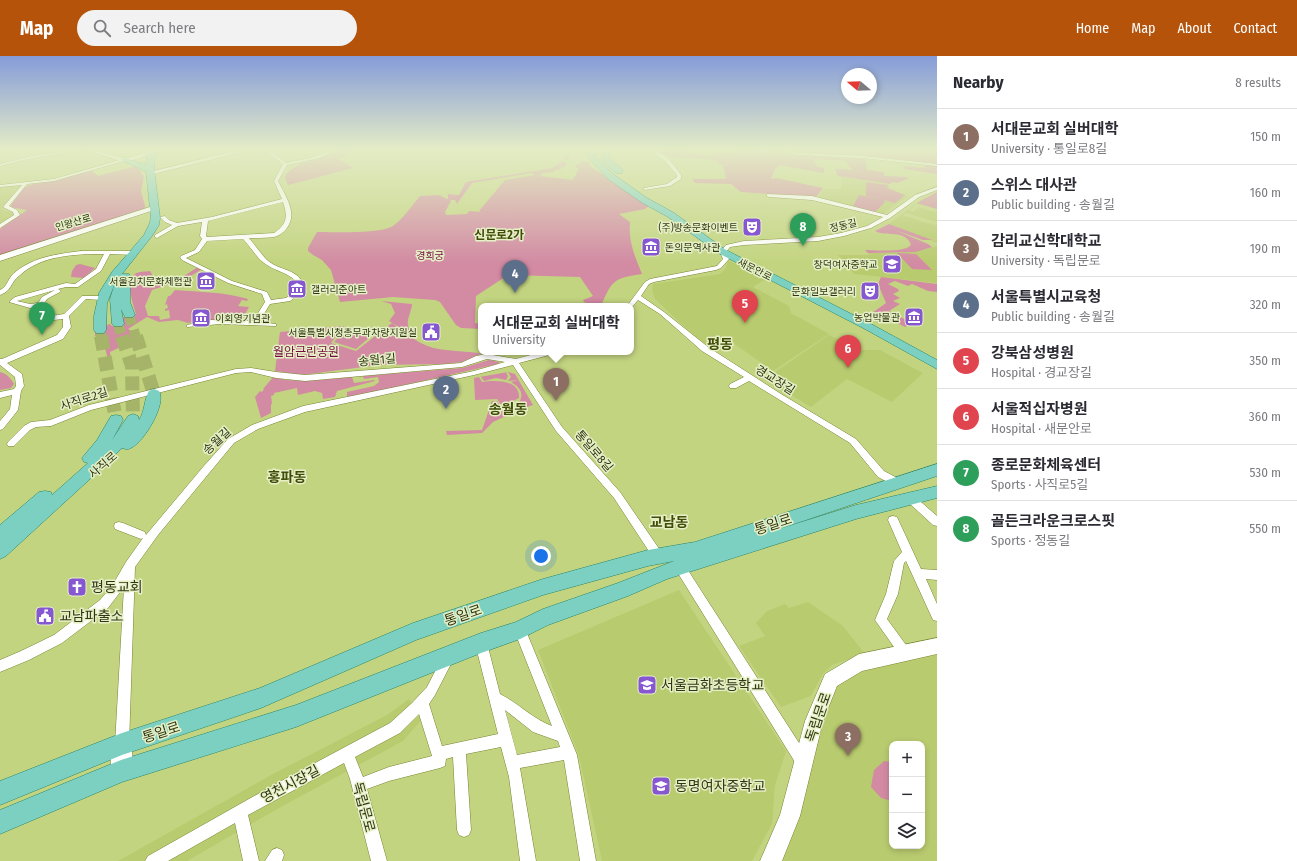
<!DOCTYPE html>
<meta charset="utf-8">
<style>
:root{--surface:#fff;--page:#f2f2f3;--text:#2b2b33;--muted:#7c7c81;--line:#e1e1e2;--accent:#b45309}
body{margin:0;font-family:"Fira Sans Condensed","Noto Sans KR",sans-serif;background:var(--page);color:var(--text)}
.controls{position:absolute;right:12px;bottom:12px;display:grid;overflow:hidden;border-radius:8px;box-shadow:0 2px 6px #0003}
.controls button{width:36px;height:36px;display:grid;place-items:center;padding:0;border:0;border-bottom:1px solid var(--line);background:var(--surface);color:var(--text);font:20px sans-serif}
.compass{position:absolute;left:841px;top:12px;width:36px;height:36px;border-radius:50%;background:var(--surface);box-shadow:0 2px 6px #0003;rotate:289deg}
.you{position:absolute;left:541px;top:500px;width:14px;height:14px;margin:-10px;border:3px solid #fff;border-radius:50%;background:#1a73e8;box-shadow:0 0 0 6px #1a73e833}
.badge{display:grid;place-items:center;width:26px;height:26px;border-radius:50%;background:var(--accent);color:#fff;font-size:13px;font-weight:700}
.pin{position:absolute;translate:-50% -33px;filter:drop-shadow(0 1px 2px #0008)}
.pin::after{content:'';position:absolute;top:21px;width:14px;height:12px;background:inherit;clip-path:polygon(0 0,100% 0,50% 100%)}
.popup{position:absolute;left:478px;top:247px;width:156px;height:52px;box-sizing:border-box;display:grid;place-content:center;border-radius:8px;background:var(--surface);filter:drop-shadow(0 1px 3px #0005);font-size:13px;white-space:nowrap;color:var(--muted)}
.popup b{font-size:15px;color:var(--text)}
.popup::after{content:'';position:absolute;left:50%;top:100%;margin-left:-8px;border:8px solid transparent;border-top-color:var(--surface)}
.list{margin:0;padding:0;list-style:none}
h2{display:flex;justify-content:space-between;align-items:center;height:52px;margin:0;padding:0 16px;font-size:17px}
h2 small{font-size:13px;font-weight:400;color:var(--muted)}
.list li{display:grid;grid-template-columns:26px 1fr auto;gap:12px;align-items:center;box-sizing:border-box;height:56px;padding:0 16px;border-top:1px solid var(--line)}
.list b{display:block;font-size:15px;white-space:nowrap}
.list p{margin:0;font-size:13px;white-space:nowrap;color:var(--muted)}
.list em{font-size:13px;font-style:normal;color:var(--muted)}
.icon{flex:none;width:22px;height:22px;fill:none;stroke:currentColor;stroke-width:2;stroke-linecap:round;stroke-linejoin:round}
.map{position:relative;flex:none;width:937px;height:805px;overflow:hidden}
header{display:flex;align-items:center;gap:24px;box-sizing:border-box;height:56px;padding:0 20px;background:var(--accent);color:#fff}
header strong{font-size:19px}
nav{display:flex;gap:22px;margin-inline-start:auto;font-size:14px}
.search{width:280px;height:36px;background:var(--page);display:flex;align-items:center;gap:10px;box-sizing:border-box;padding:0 14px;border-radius:22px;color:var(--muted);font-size:15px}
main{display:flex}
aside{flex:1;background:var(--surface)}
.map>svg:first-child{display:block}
</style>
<header>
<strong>Map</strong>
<div class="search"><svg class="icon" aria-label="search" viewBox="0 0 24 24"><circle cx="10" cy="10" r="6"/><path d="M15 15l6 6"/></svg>Search here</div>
<nav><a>Home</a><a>Map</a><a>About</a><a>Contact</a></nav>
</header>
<main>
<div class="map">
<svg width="937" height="805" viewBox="0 0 937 805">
<rect width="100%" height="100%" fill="#c3d480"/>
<path fill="#b9cb6f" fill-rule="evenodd" d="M842,121L890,129L888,132L908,140L883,158L818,141L825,133H841Z
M22,128L2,154L13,157V160L0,168V130Z
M937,136V153L916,148L909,154L913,156L919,151L935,156L937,154V166L906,157L902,159L926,167L937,169V187L889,168L922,143Z
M937,190V227L854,218L838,199H870L868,197L916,196Z
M728,204L766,223L753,231L789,250L791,257L829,278L773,315L726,282L707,289L694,280L655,243L652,235L653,228L720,218L726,212Z
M829,279L861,294H880L923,317L892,346L847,323L811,351L765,323Z
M679,534L786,695L775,730L772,768L752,805H602L579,700L538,594Z
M808,546L843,570L865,598L832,609L822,619L811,640L781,651L739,590L765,580L756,567L767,555L785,548L789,552Z
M937,590V805H772L831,624ZM892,688H922V790H892Z
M409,643L417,652L423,662L403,685L281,751L187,805H118L273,718L387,659Z"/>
<path fill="#d28ba3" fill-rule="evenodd" d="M338,94H354L339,103L353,112L288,129L285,121C290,108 324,100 338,94Z
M657,94H697L689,96L709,100L719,97H734L736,94H777L795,99L793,101L796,99L865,103L867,114L884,116V120L908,121L907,123L897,127L892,126L890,128L838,120L835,113L852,114L846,105L812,103L817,110L824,112V117L779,109L775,113L771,123L776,122L823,132L816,141L741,136L731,128L695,127L692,123H726L723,109L719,108L717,105C696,98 676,108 657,94Z
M795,94H937V108L866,100L799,97Z
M562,99L570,100L568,104H565L563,106L567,107L565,111H562L560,114H555L553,116L542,117L540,120L573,124L579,112H575L577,108L580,109L581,105L588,106L590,110L587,111L590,110L649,150L645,153L619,158L630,166C628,185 635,201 642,218C614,222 612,224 601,250H595L584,246L583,244L593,240L580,221L508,219L476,240L475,267L481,268V273L461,272L456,269L440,246L435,244L393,241L340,246L331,214L322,204L313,199L308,195V192L317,176C334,176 376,178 391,171C401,166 413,148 420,140L442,139L440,140L450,144L448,143V138L459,139L466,126L552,112L562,106L565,102ZM531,117L535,119L505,124L479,155L481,156L469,155L467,158L446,159L445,156L451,145L450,144H455L457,148L472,127Z
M924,109L937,110V118L905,113L904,110L925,112Z
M135,110L142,116L141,117L144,121L141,135L146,154L0,201V173L27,154L10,151L23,132L30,129L92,115L98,120Z
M866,126L888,129L887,132L905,139L895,147L884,144L885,146L875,156L853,150L859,139L882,144L866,140Z
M937,136V153L917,147Z
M889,168L932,184H923L895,174L928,188L932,191L916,196L868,197L865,194C876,194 904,197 911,189C906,173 885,181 875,175Z
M897,197L916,198L932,214L912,213Z
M80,208L95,212L84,222L71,221L72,215L76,209Z
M198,211L202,213L178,228L176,226L152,234L145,250L148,260H159L160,264L170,262L169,254L165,255V253L168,252L167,248L165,249L168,240H170L175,234C200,236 225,236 248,243L247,245L242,244L238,250L249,251L245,258H235L230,265H197L188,267L178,264L159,266L147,261L128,273L134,276V277L136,278L135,282L127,288L110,296L111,304L107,307V299L104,289L108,285L95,280V276L104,273L107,269L110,268L112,270L120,268L119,262L136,258C133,248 125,226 135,218C138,215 146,216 150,215L154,222L158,225L184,220Z
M881,221L937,228V236L928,235L912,228L908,230L895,225L888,228L898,233L899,235L893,238L900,242L893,245L900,248L889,255L912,267L905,271L879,258L872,257L886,247L878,228Z
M381,245L412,248C411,259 403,268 412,277L410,278L389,265L395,257L391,248Z
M392,267C402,274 412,283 423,288C439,297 471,294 490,299L480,298L462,306L444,308L378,309L302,319L275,315L280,276L344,270L331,287L356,295Z
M343,276L370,281L356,293L334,286Z
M489,304L499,306L498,308L347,342V336L374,330L379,326L378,321L364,323L363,320L462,312Z
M0,316C7,318 10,321 14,328L11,332L0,334Z
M508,316L515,318L533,349L507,357L497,343L475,344L474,322ZM508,316L511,321L508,325L519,324L511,326C519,331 524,336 520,345L515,347L516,351L508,354L506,351L513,349L511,346L519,342C520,323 494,324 482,326L479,321H481L484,325L496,322L506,324L508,320L506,317Z
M274,320L285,324L307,325L352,321L354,327L374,324L375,325L337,335L335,341L323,343L322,337L315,335L298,339L297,332L274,337V339L271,340L272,347L271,349V357L261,362L255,341L260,335L262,336L264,333H263Z
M492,345H497L506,360L493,366L482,377L447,379L446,375L482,374Z
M884,705L892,706V745L881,742L871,731L874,714Z"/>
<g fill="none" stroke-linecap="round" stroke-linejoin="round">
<path stroke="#a6b46a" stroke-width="10" stroke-dasharray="10 5.5" stroke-linecap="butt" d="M129,259L136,281
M118,268L122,281
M100,274L101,281"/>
<path stroke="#a6b46a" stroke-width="14" stroke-dasharray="14 7" stroke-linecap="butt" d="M101,280L116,364
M122,280L132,310L133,363
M136,280L154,338"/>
<g stroke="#758430" stroke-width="1">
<path id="street" d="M72,94H85L32,102L0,110V108L32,100Z
M264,94H269L286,107L310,102L332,94H338L319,102L287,109L278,125C285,139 298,157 287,172C284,176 279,180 274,181C266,182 257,182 249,182C255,189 261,198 267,204C282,217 297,210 306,233L290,245L270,248L259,266L276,268V270L220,268L187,271V269L210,264L253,265L265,246L262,238L228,227L182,204L180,201L181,200L195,194L202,183L200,180L202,166L178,170L157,182L155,181V179L172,169L165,166L160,161L165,160L169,164L177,167L212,161L282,143L274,125L283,108ZM283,146C288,161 287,168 274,177L207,181L206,180L208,165ZM243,183C250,190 256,201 264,207C277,217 293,216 300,232L286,242L271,244L267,236L232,225L186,202L199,196L207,185Z
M650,94C664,94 674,109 681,119V123L670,130L644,134V132L667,128L677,121V119L665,105Z
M781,94L800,97L862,100L937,108V110L862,102L800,99Z
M123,103L127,104L54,125L27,128L9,150L17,154L20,159L0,172V168L14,159L13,156L3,151L22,129L0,131V129L54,123Z
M937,131V134L919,141L890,162L871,172L844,180L818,185L744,189L730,191L726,196L729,203L721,212L716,214L654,226L649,228L641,240L664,256L708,291L781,338L856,383L884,415L901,424L903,427L901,430H895L878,421L850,387L749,325L736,332H730L729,330L730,328L744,321L702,295L660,258L638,244L632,251L627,250L645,226L650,223L717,210L723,203L720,196L726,189L744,185L818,181L841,177L867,170L883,161L812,144L769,141L767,140V138L812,140L887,159L915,139Z
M81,195H134L137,197L134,199L110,198L101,215L78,231H66L58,233L61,235L60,236L47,243L38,258L45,261L64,258L82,240H101L104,242L101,244L86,243L69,260L71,271L63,283L7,307L22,318L24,330L21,335L18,354L3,373L0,374V365L10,353L12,339L0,342V336L14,333L16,330L15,321L0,309V303H2L57,279L63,271V263L44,265L31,259L35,252H30L9,246L15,241L66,227L75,228L96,213L104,198C75,198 41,199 19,220C10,227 12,235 0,239V234C7,231 8,223 13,218C32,201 57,198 81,195ZM55,234L42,241L38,247L30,248L17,245Z
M541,296H554L553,298L519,307L562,371L620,436L662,497L663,500L662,503L658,505L654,503L614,442L556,375L513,309L474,319L305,356L258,373L234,387L158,479L135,511L129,688L127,693L122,695L117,693L115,688L124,531L108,552L62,587L29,604L0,616V604L21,595L54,579L100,544L112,530L126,506L143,482L141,483L115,473L114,470L115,467L119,466L123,467L145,476L146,479L203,411L228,383L252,369L303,350L474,315L505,306L487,303L462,311L305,325L276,322L251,316L236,317L91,354L51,370L36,371L30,374L14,390H8L7,388L8,386L24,370L31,366L50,364L89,349L236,313L251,312L276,316L305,319L461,307L476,300L487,298L516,303Z
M911,439L914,440L937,460V470L933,469L908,446L906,443L908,440Z
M893,460L897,461L921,513L937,514V524L926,523L937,548V565L933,564L906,505L904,507L898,538L887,563L909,593L911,597L909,601L905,603L901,601L875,564L886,538L894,505L902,496L888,464L889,461Z
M680,506L684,508L808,701L810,706L808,711L803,713L798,711L676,514L675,511L676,508Z
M520,568L524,570L577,699L596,805H580L564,704L520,712L536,805H520L509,721L501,691L466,698L471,774L469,779L464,781L459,779L457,774L453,701L446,703L445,710L440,712L389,725L367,733L387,805H371L350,723L344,707L248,759L259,805H243L235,767L168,805H145L148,800L272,730L390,667L412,647L427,631L444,598L448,596L452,598L454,602L435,639L429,648L442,690L498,678L475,587L477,583L481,581L485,583L487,587L500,638C518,647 533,663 552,670L514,574L516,570ZM505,654L533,676L558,685L560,691L517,699ZM419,658L432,700L389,711L363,721L355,701L400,677Z
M277,792L282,794L284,799L282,805H265L272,794Z"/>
</g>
<g stroke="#758430" stroke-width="1">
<path id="secondary" d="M84,94C98,94 110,100 124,102C134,103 145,94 157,94L140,102L125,106Z
M238,94H250L149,119L146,117Z
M150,151H153L157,153L0,205V199Z
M937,582V598L862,615L837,630L823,665L800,760L782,805H760L780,759L805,665L825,618L859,598Z
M122,678L129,681C134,693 133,710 128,722L121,725L114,722C109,710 110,693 115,681Z"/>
</g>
<g stroke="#28856a" stroke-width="1">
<path id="primary" d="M153,94H161L155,101L154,112L160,162L159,169L152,180L122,218H129L130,220L126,226L130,229V246L135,259L133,261H125L121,253L124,268L122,270H114L112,268L110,243L115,227L107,247L106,274L104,277H96L94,274V260L99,237L112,216L144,179L149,169L151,162L146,115L121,104L125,102L146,109L147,100Z
M590,94H598L595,100L613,118L647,142L674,157L726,194L873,269L937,304V313L865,273L720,198L668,161L641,146L607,122L587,100Z
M601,94H609L610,103L622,113V117H616C608,111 601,105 601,94Z
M154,333L159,335C167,348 144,386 131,392C128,394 125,393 122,392L102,412L6,500L0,503V469L39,436L45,435L51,436L52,439L88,407L84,406L82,402L97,384L111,360L116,359L121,360L123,364L112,384L128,360L133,358L138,360L139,364C145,355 144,343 149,335Z
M937,408V420L773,475L856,449L937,430V442L856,463L667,523L628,540L548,569L520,583L481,597L296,671L122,726L0,778V754L121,704L296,649L481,577L516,566L543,553L618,527L674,505L648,510L543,539L416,584L261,652L122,699L0,749V725L122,677L260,632L413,567L543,523L648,494L695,486Z"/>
</g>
<use href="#street" fill="#fff" fill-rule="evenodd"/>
<use href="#secondary" fill="#fff" fill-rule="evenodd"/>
<use href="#primary" fill="#7bd0c2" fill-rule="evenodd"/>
</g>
<linearGradient id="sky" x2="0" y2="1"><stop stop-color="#859cd9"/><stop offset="0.45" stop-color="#e4ecc6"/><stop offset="1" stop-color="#e4ecc6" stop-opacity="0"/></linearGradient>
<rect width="937" height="207" fill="url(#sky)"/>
<defs>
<g id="theatre-square" transform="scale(1)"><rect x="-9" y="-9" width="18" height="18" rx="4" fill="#8657d0" stroke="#e6f0c7"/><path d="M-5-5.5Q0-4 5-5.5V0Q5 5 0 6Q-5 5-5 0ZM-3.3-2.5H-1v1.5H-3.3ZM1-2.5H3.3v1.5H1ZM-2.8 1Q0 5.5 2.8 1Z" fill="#fff"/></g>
<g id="museum-square" transform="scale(1)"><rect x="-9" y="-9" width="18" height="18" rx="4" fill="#8657d0" stroke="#e6f0c7"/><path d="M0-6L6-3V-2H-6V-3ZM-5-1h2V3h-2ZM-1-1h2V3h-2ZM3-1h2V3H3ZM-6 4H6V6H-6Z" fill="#fff"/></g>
<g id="school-square" transform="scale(1)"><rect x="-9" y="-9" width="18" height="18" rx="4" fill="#8657d0" stroke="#e6f0c7"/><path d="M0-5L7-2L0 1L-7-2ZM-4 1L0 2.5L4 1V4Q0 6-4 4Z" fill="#fff"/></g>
<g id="civic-square" transform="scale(1)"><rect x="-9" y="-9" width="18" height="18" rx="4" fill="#8657d0" stroke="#e6f0c7"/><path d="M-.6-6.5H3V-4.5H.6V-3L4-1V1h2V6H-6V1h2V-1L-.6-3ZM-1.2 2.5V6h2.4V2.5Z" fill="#fff"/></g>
<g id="church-square" transform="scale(1)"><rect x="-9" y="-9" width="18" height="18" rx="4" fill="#8657d0" stroke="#e6f0c7"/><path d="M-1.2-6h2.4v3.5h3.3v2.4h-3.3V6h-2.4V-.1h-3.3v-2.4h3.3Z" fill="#fff"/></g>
</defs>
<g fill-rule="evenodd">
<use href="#theatre-square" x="752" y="171"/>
<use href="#museum-square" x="651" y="191"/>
<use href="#school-square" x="892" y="208"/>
<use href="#museum-square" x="206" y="225"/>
<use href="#museum-square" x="297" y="233"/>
<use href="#theatre-square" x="870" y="235"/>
<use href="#museum-square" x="914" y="261"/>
<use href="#museum-square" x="201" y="262"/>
<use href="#civic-square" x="431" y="276"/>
<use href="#church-square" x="77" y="531"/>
<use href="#civic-square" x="45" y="560"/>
<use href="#school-square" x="647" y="629"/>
<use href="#school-square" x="661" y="730"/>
</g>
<g text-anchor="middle" stroke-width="3" stroke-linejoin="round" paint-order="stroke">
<g font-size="10" fill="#303613" stroke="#e6f0c7">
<text transform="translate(73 166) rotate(-16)" y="4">인왕산로</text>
<text transform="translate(843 169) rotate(-13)" y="4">정동길</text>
<text transform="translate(755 213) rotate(27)" y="4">새문안로</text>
</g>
<g font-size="10" fill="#303613" stroke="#e6f0c7" text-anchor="end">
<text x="738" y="175">(주)방송문화이벤트</text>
<text x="665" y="195" text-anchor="start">돈의문역사관</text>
<text x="878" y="212">창덕여자중학교</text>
<text x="192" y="229">서울김치문화체험관</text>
<text x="311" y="237" text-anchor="start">갤러리준아트</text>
<text x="856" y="239">문화일보갤러리</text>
<text x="900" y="265">농업박물관</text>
<text x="215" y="266" text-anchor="start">이회영기념관</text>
<text x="417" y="280">서울특별시청총무과차량지원실</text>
</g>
<g font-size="10" fill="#740a3e" stroke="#e6f0c7">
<text x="430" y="203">경희궁</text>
</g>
<g font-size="12" font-weight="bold" fill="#424c08" stroke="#e6f0c7">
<text x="499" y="183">신문로2가</text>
</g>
<g font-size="12" fill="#740a3e" stroke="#e6f0c7">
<text x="306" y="300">월암근린공원</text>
</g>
<g font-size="12" fill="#303613" stroke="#e6f0c7">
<text transform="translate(377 304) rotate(-5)" y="4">송월1길</text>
<text transform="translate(775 324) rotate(32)" y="4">경교장길</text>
<text transform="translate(84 343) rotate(-18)" y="4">사직로2길</text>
<text transform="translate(217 385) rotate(-43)" y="4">송월길</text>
<text transform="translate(594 395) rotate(49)" y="4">통일로8길</text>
<text transform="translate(103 409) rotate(-41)" y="4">사직로</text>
</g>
<g font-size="14" font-weight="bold" fill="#424c08" stroke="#e6f0c7">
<text x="720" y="293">평동</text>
<text x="508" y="358">송월동</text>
<text x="287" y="426">홍파동</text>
<text x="669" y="471">교남동</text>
</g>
<g font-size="14" fill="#303613" stroke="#e6f0c7">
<text transform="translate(773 468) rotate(-18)" y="5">통일로</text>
<text transform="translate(463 559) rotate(-19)" y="5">통일로</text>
<text transform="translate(818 661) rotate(-71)" y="5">독립문로</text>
<text transform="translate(161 676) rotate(-18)" y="5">통일로</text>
<text transform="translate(290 728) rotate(-28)" y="5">영천시장길</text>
<text transform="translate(364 751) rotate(75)" y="5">독립문로</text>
</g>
<g font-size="14" fill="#303613" stroke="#e6f0c7" text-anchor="start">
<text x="91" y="536">평동교회</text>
<text x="59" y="565">교남파출소</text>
<text x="661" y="634">서울금화초등학교</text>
<text x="675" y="735">동명여자중학교</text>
</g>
</g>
</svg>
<div class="controls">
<button>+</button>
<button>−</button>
<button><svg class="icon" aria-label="layers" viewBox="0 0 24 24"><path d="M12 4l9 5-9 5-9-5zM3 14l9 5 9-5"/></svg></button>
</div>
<svg class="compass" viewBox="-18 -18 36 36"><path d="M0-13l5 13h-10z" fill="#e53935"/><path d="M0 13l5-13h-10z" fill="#7c7c81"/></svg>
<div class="you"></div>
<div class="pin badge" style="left:556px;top:345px;background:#8d6e63">1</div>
<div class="popup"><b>서대문교회 실버대학</b>University</div>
<div class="pin badge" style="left:446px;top:353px;background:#5c6f8a">2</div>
<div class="pin badge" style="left:848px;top:700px;background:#8d6e63">3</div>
<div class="pin badge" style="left:515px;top:237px;background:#5c6f8a">4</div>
<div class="pin badge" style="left:745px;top:267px;background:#e0444e">5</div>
<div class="pin badge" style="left:848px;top:312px;background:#e0444e">6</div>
<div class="pin badge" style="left:42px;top:279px;background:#2e9e5b">7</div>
<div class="pin badge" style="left:803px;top:190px;background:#2e9e5b">8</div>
</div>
<aside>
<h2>Nearby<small>8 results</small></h2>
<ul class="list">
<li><span class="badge" style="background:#8d6e63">1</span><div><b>서대문교회 실버대학</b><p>University · 통일로8길</p></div><em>150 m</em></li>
<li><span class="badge" style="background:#5c6f8a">2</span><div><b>스위스 대사관</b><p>Public building · 송월길</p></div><em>160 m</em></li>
<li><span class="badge" style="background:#8d6e63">3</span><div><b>감리교신학대학교</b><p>University · 독립문로</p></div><em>190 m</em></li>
<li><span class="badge" style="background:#5c6f8a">4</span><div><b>서울특별시교육청</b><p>Public building · 송월길</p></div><em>320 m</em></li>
<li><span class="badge" style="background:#e0444e">5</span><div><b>강북삼성병원</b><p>Hospital · 경교장길</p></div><em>350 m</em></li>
<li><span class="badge" style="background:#e0444e">6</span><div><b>서울적십자병원</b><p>Hospital · 새문안로</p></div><em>360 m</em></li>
<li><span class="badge" style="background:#2e9e5b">7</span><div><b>종로문화체육센터</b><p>Sports · 사직로5길</p></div><em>530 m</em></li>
<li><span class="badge" style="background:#2e9e5b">8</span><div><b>골든크라운크로스핏</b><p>Sports · 정동길</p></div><em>550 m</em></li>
</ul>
</aside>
</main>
